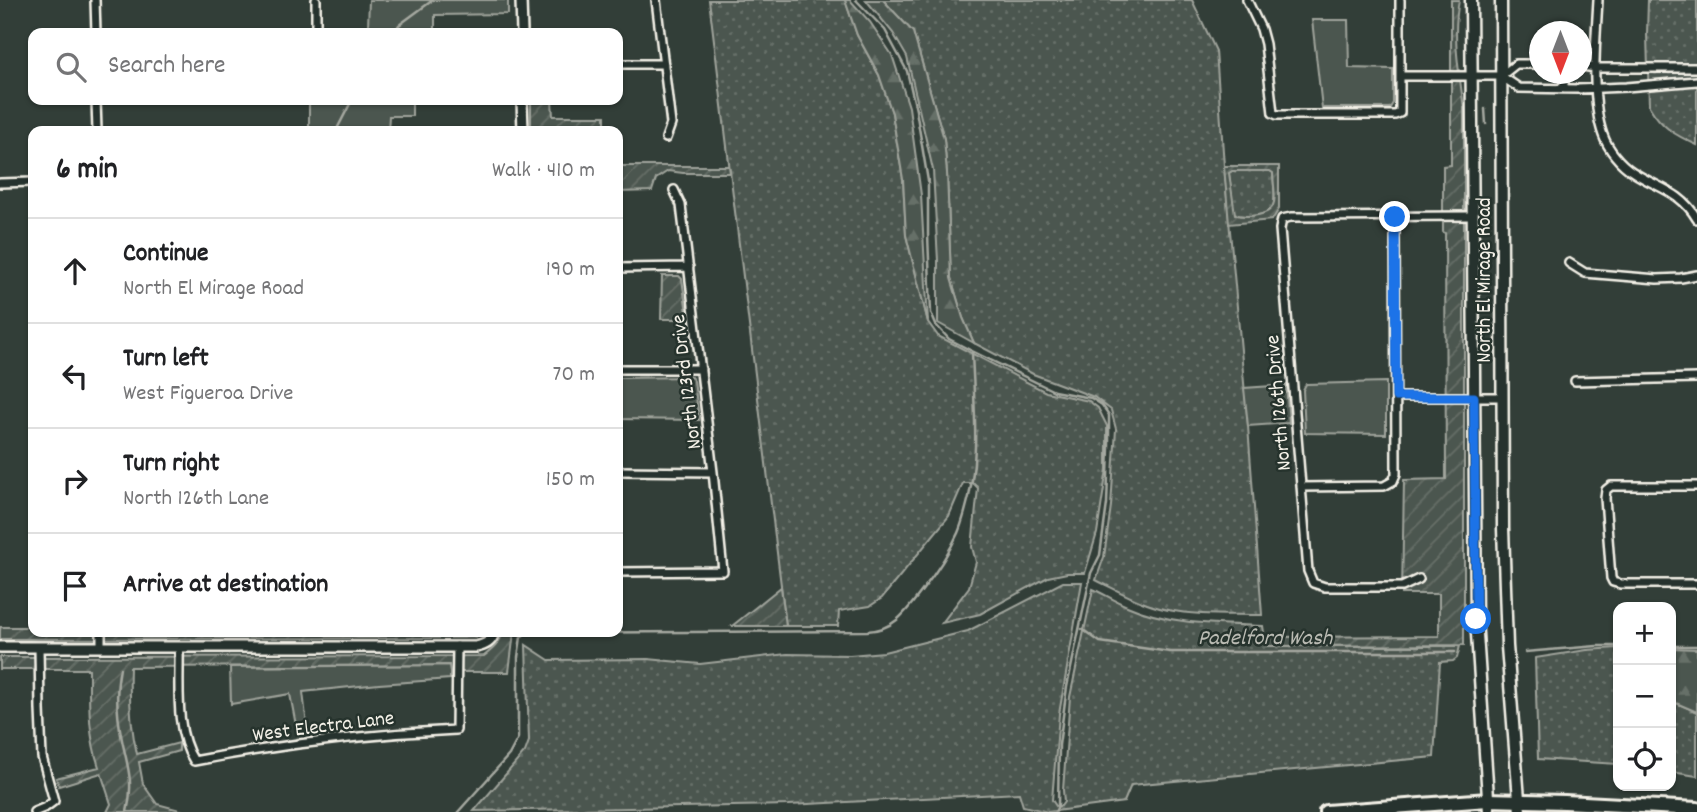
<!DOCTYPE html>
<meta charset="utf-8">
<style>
:root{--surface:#fff;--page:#f6f6f6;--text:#202124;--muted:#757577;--line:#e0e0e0}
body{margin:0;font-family:Dekko,sans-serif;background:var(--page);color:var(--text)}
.controls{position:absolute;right:21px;bottom:21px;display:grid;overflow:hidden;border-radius:14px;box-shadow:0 2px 5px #0004}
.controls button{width:63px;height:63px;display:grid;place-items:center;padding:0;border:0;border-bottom:2px solid var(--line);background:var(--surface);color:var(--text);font:35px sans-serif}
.compass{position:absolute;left:1529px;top:21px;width:63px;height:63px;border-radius:50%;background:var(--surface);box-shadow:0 2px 5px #0004;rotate:180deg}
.stop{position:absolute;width:21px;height:21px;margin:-16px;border:5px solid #1a73e8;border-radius:50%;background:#fff}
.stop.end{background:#1a73e8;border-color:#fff;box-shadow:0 2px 7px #0008}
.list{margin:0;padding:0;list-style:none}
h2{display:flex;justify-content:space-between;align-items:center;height:91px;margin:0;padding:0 28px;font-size:30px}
h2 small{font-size:23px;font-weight:400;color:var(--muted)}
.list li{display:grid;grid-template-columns:46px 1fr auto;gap:21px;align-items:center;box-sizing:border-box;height:105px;padding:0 28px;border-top:2px solid var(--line)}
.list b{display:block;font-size:26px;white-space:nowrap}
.list p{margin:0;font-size:23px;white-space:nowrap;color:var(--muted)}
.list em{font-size:23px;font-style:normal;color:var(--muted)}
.icon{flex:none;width:38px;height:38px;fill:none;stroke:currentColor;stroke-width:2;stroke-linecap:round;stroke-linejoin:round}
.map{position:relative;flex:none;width:1697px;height:812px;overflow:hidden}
.search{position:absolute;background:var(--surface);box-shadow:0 2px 5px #0004;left:28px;top:28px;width:595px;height:77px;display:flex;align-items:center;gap:18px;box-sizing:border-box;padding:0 24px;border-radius:14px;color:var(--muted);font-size:26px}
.panel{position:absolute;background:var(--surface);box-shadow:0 2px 5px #0004;left:28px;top:126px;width:595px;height:511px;border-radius:14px}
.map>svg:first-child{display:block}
</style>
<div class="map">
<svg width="1697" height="812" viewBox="0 0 1697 812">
<defs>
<pattern id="grass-dots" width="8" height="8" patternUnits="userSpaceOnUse" patternTransform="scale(1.75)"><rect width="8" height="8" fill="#4c564f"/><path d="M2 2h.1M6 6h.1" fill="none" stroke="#666f68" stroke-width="1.8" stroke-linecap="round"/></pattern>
<pattern id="forest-firs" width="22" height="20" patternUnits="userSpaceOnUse" patternTransform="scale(1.75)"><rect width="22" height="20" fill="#4c564f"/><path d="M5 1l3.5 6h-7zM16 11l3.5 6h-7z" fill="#666f68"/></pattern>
<pattern id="garden-furrows" width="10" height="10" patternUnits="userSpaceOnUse" patternTransform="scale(1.75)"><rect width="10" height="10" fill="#4c564f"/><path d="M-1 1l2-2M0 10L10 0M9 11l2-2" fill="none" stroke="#666f68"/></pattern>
</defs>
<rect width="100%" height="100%" fill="#323e38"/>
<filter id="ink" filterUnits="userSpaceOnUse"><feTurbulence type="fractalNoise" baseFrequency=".0143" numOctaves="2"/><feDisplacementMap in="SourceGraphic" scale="14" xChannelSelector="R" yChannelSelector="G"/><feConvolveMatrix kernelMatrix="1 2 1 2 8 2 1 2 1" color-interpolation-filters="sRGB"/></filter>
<g filter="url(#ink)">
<path fill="url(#grass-dots)" stroke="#a0a49c" stroke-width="2" d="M709,0H845L857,35L879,75L892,113L903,179L906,235L928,322L938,336L1046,392L1089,401L1098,408L1107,426V469L1097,533L1085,573H1067L1048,577L980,614L942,623L969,587L976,562L972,547L978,488L973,483H963L949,516L882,598L870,606L839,611L838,626H786Z
M883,0H1192L1216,51L1224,166L1248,426L1262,615C1231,614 1198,616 1168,610C1142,605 1119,591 1096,580L1104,557L1111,506L1116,429L1111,410L1094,397L1033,374L974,343L963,318L951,278L947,173L944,139L913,32Z
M1648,0H1697V145C1675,135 1662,128 1649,106L1647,34Z
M1232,171H1270L1273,173C1274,199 1282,213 1251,216C1244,216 1241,217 1234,214L1229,173Z
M1063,582H1082L1059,714L1052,800L1056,806H1061L1064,802L1063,790L1070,697L1093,589C1104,594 1115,601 1127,606C1170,625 1218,624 1263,626L1266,646H1460L1457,658L1453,661L1440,662L1434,757L1131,785L1124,802L1048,812L1023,806L1019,793L789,805L474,811L525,752L529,741L526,645L549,660L648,659L700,664L787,654L850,655L884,652L968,631Z
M1617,648L1618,764L1538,759L1535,658L1587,650Z
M1671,697L1676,703L1697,712V776L1671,772Z"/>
<path fill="url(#forest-firs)" stroke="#a0a49c" stroke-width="2" d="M845,0H850L870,22L892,55L909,107L921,195L928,322L906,235L903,179L892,113L879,75L857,35Z
M866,0H883L913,32L944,139L947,173L951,278L963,318L974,343L938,323V261L933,170L907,57L893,33Z
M1671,648L1697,649V712L1676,703L1671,697Z"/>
<path fill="#4c564f" stroke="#a0a49c" stroke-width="2" d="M369,0H508V14L435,15V33H325V28L368,27Z
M1312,20H1348L1349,68L1393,69V103L1390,108H1322Z
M309,100H412V116H389L388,131H289L309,130Z
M691,377L694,381L699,420L618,419V378Z
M1386,382V434L1305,433L1303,390L1306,384Z
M1286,385L1289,423L1248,426L1244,388Z
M450,665V679L379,684L303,692L308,734L298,736L290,694L231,704L230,667Z"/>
<path fill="url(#garden-furrows)" stroke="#a0a49c" stroke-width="2" fill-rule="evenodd" d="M1451,0H1459C1452,35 1459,73 1464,108V645L1266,646L1264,637L1439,636V594H1402L1404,480L1446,479L1445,233L1443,232V166L1451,165Z
M531,100H552L553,116H605V131H531Z
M618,166H729L730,173H683L668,171L656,179L652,191L618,192Z
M1224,166H1279V209L1272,220L1229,224ZM1232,171H1270L1273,173C1274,198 1282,213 1251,216C1244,216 1241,217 1235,214L1229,173Z
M662,276H679L682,279L688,319H661Z
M781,587L786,626H732Z
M0,627H33V632H481L475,638L0,639Z
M503,632H514L509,672H450L449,665L130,667C129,697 130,725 137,754L179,743V751L139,762L143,784L157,804L187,812H107L111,804L101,773L59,786L56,778L99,767C88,735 89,702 89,669H0V657L484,656C493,649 500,643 503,632Z"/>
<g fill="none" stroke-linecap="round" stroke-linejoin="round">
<path stroke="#a6a9a1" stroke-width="2.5" d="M856,0L885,30L907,71L916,110L928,181V234L931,313L936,325L949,339L972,351L1054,391L1091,398L1102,405L1109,415V447L1107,504L1100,555L1091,573L1067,687L1059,745L1058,806L1055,812
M394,33L399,25L433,0
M1485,109L1486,124
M336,131L352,100
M1082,629L1100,642L1170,652H1455
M1671,646H1697
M1525,652L1597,646H1618
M120,668C115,692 117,716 122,740C128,768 134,783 127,812
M458,812L509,755L518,738V657L521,637L526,633L867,631C894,630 906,612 921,592C935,574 949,553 958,533C961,526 963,519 965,512C981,459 974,406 972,352"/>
<g stroke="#f4f1e8" stroke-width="12">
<path id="minor" d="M95,0L96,33
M316,0V33
M656,0L671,124L666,138
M1247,0L1261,29L1265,44L1273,113L1277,115H1395L1400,113V0
M1598,0C1596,38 1590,99 1603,135C1608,149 1620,164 1633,172C1657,188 1681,191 1697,219
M618,64H664
M1582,66L1596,68H1697
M1400,76H1501L1519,88L1578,89L1626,87L1697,81
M1501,76L1516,64H1540
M1564,89V74
M96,100L97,131
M0,183L33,182
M1569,263L1585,273L1657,279L1681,278L1697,275
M618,268L689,267
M618,369H701
M1575,381L1697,378
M1396,397H1502
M618,471L713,472
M1697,486H1611L1606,490L1605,498L1611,578L1613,582L1620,584H1697
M1301,487L1384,486L1393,481L1396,474L1395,217
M618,572L723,571L713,472L681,205L674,190
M1419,579L1402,587H1325L1313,583L1308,571L1280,229L1282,219L1291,217L1472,216
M101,647V632
M179,647C180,682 174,731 194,761C282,744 367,734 456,730L457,646
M34,812L46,807L54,801L42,757L40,709L39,647"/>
</g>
<g stroke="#f4f1e8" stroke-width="14">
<path id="tertiary" d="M521,0L522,33
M522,100L523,131
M0,647H476C485,645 492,642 494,632"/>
</g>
<g stroke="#f4f1e8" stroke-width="15">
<path id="secondary" d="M1471,0L1476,619L1489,812
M1501,0L1503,528L1507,646L1520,812"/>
</g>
<g stroke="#f4f1e8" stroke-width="18">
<path id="motorway" d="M1326,812L1488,800L1565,802L1697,809"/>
</g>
<use href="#minor" stroke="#26332d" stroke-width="7"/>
<use href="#tertiary" stroke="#26332d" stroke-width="9"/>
<use href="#secondary" stroke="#26332d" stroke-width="10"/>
<use href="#motorway" stroke="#26332d" stroke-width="12"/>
</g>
</g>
<g fill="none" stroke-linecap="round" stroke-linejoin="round" filter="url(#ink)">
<path stroke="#1a73e8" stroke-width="9" d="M1395,217L1396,397H1474L1476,619"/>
</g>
<g text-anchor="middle" stroke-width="5" stroke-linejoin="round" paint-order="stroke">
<g font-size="21" fill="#f4f1e8" stroke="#26332d">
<text transform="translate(1483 280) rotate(-90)" y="7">North El Mirage Road</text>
<text transform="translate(685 382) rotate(-97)" y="7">North 123rd Drive</text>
<text transform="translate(1277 403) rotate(-95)" y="7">North 126th Drive</text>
<text transform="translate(323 725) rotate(-7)" y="7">West Electra Lane</text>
</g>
<g font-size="23" font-style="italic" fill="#babbb3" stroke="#26332d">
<text x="1265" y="644">Padelford Wash</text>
</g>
</g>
</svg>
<div class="controls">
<button>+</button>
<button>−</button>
<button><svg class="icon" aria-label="locate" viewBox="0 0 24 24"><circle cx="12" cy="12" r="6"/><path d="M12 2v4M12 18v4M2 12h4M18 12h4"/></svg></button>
</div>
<svg class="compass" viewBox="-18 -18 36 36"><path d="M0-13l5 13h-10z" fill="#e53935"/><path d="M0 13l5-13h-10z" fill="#757577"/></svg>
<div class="stop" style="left:1476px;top:619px"></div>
<div class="stop end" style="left:1395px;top:217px"></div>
<div class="search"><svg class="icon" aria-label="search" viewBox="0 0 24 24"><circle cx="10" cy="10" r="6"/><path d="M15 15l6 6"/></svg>Search here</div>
<section class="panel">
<h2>6 min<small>Walk · 410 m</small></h2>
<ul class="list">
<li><svg class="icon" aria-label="ahead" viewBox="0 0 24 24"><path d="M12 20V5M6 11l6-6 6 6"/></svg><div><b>Continue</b><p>North El Mirage Road</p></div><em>190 m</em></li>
<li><svg class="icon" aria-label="left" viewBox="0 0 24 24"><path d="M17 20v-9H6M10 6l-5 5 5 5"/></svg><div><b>Turn left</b><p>West Figueroa Drive</p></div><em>70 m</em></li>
<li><svg class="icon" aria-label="right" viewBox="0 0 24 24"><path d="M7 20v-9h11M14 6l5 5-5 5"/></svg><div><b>Turn right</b><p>North 126th Lane</p></div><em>150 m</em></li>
<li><svg class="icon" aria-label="arrive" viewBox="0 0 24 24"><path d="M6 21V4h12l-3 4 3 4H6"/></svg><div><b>Arrive at destination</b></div></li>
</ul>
</section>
</div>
